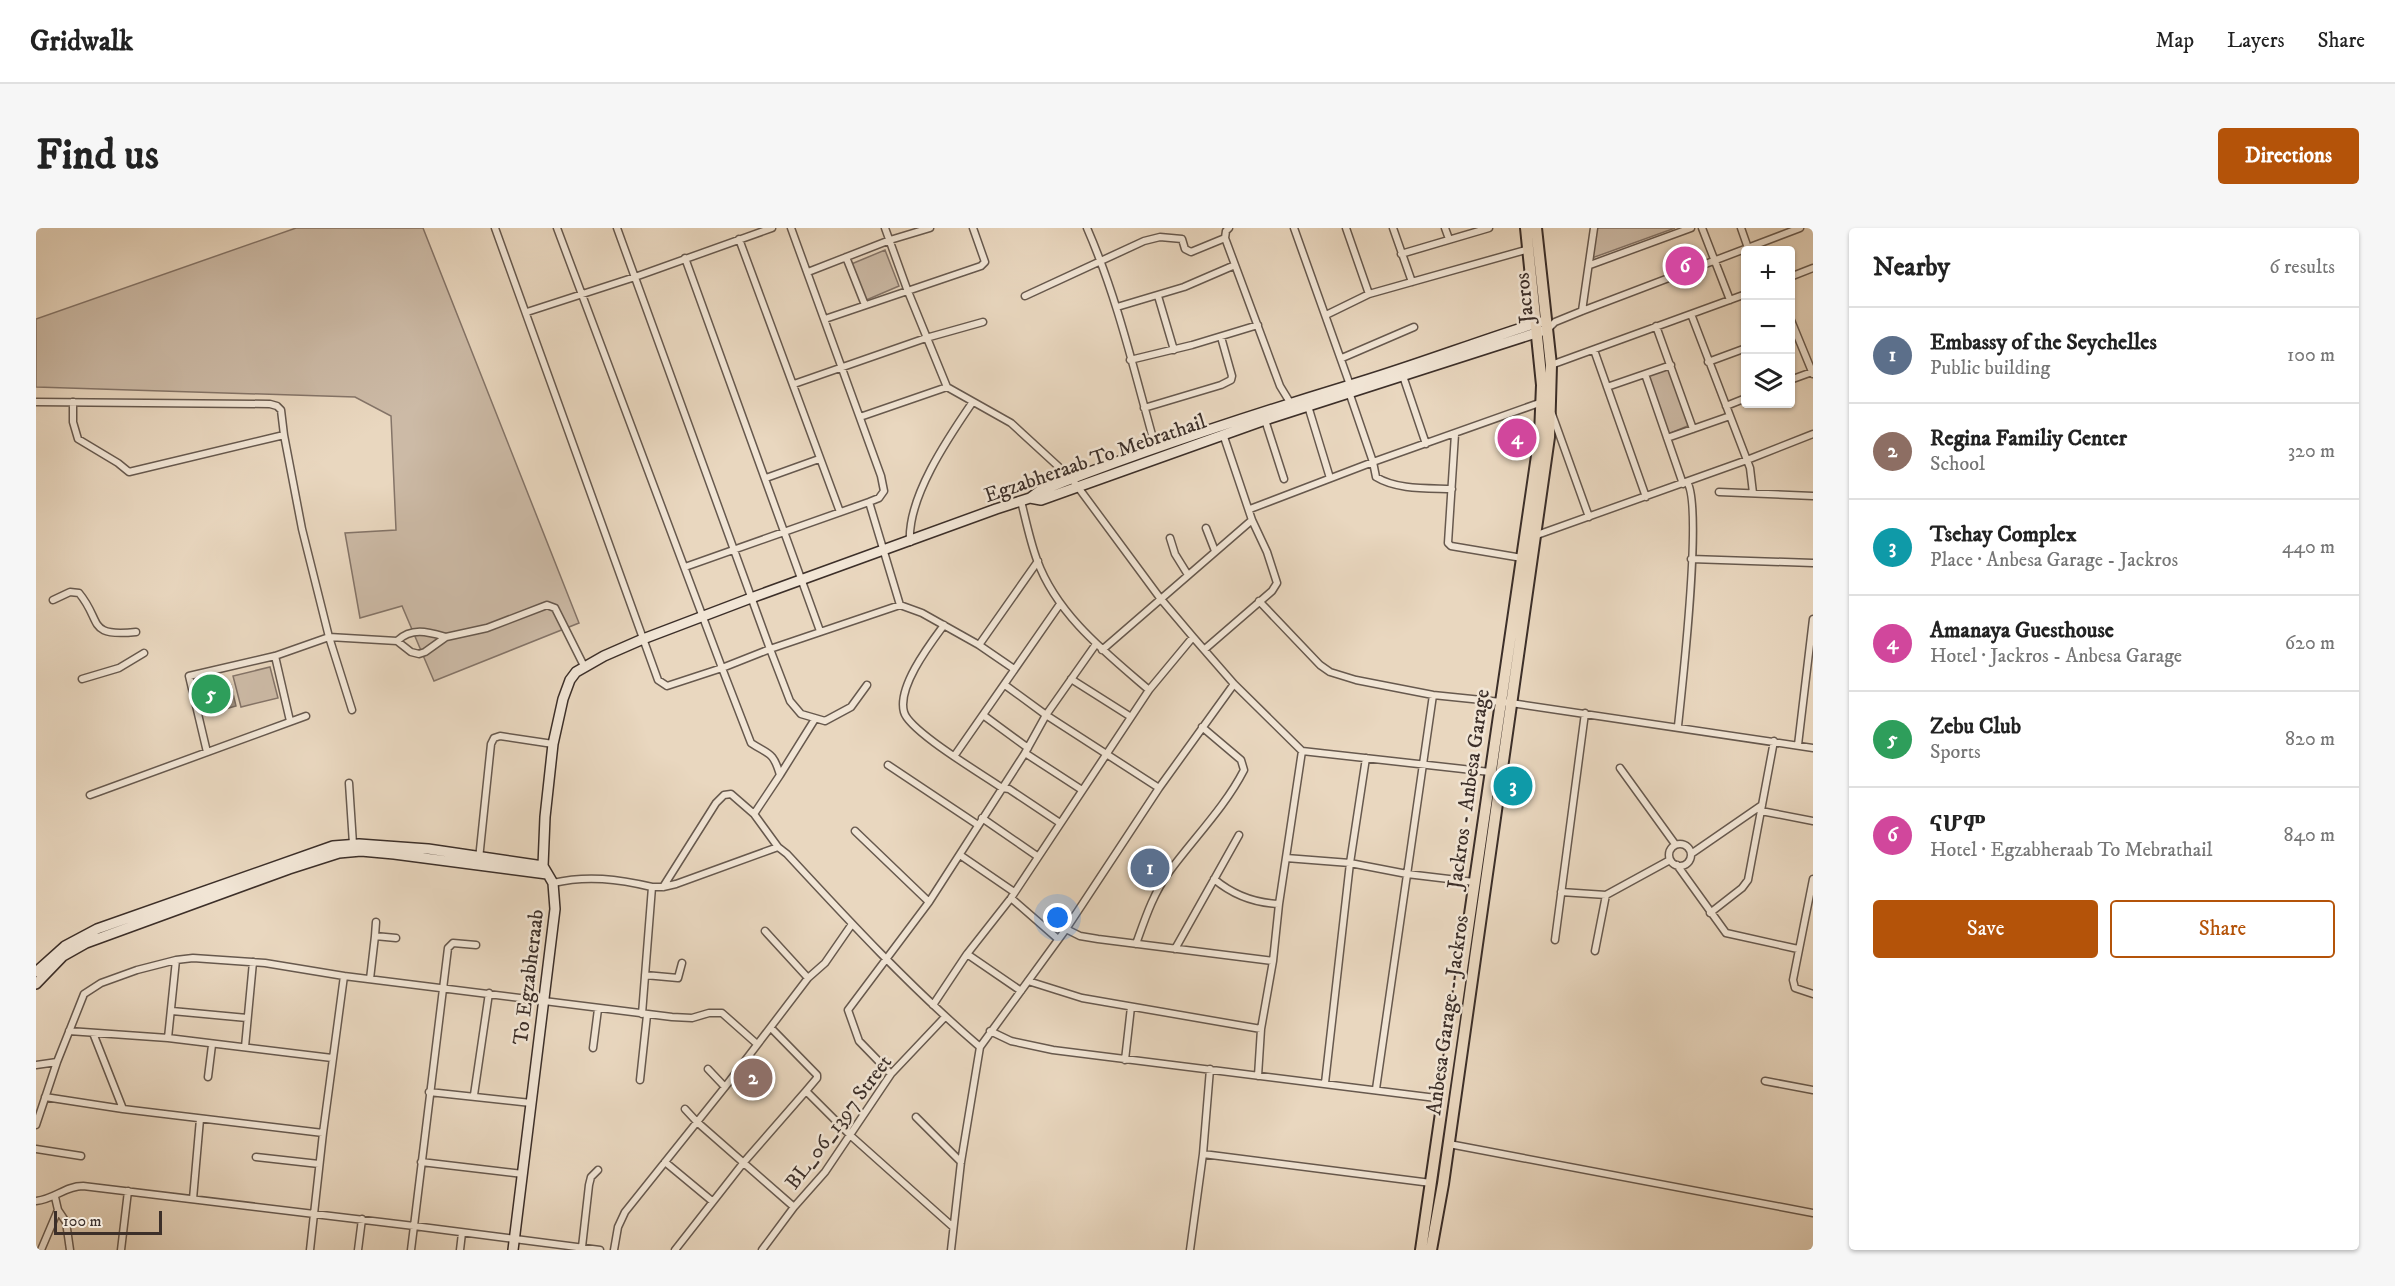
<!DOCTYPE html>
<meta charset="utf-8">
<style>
:root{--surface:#fff;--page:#f6f6f6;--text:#222;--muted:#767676;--line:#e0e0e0;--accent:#b45309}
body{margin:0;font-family:"IM FELL DW Pica","Noto Serif Ethiopic",serif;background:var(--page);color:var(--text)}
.controls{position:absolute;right:18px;top:18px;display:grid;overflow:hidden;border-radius:6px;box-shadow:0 2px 4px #0004}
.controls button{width:54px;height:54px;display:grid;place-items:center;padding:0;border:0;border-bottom:2px solid var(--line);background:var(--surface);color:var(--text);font:30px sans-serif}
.scale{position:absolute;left:18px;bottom:15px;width:108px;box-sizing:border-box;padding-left:6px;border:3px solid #3c2f29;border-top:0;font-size:16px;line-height:21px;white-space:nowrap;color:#3c2f29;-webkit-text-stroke:4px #f1e5d5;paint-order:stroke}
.you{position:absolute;left:1022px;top:690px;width:21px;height:21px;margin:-15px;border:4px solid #fff;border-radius:50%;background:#1a73e8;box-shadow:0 0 0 9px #1a73e833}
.badge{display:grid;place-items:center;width:39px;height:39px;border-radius:50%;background:var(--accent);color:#fff;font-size:20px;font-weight:700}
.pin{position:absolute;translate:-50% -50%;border:3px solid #fff;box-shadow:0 2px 6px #0006}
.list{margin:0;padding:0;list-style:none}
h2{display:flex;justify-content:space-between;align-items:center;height:78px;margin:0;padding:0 24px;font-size:26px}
h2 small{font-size:20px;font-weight:400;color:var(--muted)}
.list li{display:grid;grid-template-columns:39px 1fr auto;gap:18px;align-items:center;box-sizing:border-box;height:96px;padding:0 24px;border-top:2px solid var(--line)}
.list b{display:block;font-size:22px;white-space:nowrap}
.list p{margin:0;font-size:20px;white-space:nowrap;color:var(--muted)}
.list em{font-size:20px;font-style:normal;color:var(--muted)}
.actions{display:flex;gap:12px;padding:18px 24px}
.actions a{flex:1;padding:14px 0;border:2px solid var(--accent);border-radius:6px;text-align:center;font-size:21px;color:var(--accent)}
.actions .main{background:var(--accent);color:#fff}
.icon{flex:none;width:33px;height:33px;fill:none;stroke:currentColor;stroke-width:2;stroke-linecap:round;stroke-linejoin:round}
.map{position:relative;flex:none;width:1777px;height:1022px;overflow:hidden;border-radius:6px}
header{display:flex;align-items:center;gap:36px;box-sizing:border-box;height:84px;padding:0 30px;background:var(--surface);border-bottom:2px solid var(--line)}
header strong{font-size:28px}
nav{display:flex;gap:33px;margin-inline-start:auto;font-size:21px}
.intro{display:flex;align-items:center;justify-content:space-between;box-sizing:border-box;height:144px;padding:0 36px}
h1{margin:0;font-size:42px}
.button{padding:15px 27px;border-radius:6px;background:var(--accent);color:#fff;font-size:21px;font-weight:700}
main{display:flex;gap:36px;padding:0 36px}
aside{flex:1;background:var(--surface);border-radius:6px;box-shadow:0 2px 4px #0004}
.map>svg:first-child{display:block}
</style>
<header>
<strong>Gridwalk</strong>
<nav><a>Map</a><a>Layers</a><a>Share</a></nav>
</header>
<div class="intro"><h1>Find us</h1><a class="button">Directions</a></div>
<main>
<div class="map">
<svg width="1777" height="1022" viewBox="0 0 1777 1022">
<rect width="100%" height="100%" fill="#e9d7bf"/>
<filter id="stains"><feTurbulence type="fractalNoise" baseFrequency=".00333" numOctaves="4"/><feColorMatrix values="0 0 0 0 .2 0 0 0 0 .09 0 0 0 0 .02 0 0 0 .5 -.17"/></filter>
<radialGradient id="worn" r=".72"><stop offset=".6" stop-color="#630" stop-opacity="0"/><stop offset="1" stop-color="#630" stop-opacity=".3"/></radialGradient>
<path fill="#ccbaa6" stroke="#847468" stroke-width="1.5" d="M260,0H387L543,395L398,453L366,378L324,390L309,305L360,302L355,188L319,169L0,159V91Z
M1559,0H1639L1556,30Z
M849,22L863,58L828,73L813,37Z
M1631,138L1654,197L1630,207L1607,147Z
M234,439L242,470L205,479L197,448Z"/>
<path fill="#ae9e8c" stroke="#807264" stroke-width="1.5" d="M195,457L200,478L189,481L184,460Z"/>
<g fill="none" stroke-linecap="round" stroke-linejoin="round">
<g stroke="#67594e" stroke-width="9">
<path id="street" d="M459,0L622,452L631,458L686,440L715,515C733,527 737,523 744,547L718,586
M521,0L686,440L734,421L581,0
M849,0L871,61L911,159L975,195L1036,251L1124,370L1157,409L1198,456L1266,523L1454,544
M1051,0C1082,71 1099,147 1120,221
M1193,0L1190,3L1189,10L1244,158L1255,176
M1258,0L1314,157
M1310,0L1333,66
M1357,0L1376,54
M1409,0L1413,11
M1666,0L1694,72
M1705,0L1712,20
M703,11L804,284
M1365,26L1453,0
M810,29L829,77
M649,30L784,403
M1554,37L1655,0
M772,44L854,12L894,0
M1754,49L1777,40
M989,68L1108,13L1124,9L1146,11L1149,21L1155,24L1189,10
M1122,68L1138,122
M1081,79L1148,59L1199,37
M1546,83L1558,0
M491,84L599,49L736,0
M1655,86L1714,240L1717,265
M1290,87L1333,66L1493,21
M1754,90L1777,146
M789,91L945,38L949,34L937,0
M1620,98L1657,201
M1511,102L1519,94L1546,83L1764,0
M1558,122L1610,269
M1306,130L1378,99
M1094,132L1156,117L1222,97
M1672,134L1710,120
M1515,137L1710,66
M1609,146L1647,256
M1367,148L1390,216
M1754,152L1776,144
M758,156L890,110L947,94
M1571,159L1635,137
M1313,164L1337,234L1340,249C1361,262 1392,260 1416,261
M0,174L234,176L241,178L245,182L248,207L266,301L293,409L239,428L153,448L171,524
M37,174V194L42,211L82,235L93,244L248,207
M1272,178L1294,250
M1690,178L1710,170
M1108,180L1185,157L1195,152L1196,148L1185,109
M1516,186L1553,289
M824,189L911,159
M1229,192L1248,251
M1419,206L1412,315L1415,318L1486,330
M1631,210L1694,188
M730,250L783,231
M1683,264L1777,268
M985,273C990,293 994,313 1001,332C1021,387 1070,425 1113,462
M833,274L864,377
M1214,281L1337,234L1506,174
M1170,300L1179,323
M1501,307L1711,232L1777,206
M1134,310L1139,326L1152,347
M874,314C871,270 912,210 936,175
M1655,331L1777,335
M649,339L833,274L843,270L848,263L845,248L755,0
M17,372L34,364L43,365C67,394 50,409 100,404
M1223,373L1284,437L1294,444L1320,452L1397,467L1475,475L1777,520
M908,397C894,416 861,459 868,484C873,503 946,546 966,560L973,561L1024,595
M361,413C376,399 392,404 410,409
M943,417L1002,333
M1169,421L1236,363L1241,355L1231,324L1216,292L1187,206
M1066,422L1216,292
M239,428L254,493
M46,451L83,440L108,425
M1035,451L1095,489
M831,457L815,479L789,493L765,486L754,473L734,421L864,377L886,385L943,417L978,441
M969,457L1010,487L1123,560
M316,482L293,409L361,413L375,424L383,426L389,424L410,409L451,400L511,377L519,380L548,438
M947,487L992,520
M1642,498C1646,460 1667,277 1651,254
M1762,517L1777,391
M989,525L1046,562
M919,527L1024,376
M852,537L942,597
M1584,540L1639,616
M744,547L779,491
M313,555L317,616
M54,567L270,488
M1725,583L1777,593
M946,590L1001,628
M819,603L893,674L812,782L823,813L855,846
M1633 627a11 11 0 1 1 22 0a11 11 0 1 1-22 0Z
M1655,626L1726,577
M924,627L978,664
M1250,630L1314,635L1371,646L1438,654
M443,631L455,516L458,510L464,508L517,516
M1641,637L1690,705L1762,721
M1178,651C1197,667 1219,675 1243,676
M1777,651L1757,752L1759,760L1777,766
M517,655C551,647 582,651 616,659L606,786
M616,659H627L640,656L742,619L751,626C813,693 875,760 944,819
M627,659L680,575L688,567L695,566L718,586L742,619
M1525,664L1570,667L1634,632
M975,670L1022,711
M893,674L989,525L1010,487L1060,416
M1674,685L1706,660L1712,652L1738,513
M1030,701L1044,708L1062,711L1237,733
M729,703L772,750
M339,708L340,694
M1519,712L1549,485
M1100,716C1109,691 1117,666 1133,644C1158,610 1189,579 1208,542L1205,532L1166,499
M440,717L417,715L412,720L378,998L564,1022
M1139,721L1203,607
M1559,723L1570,667
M931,726L985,763
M609,747L642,750L646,735
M334,751L339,708L360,710
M992,753L1046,770L1225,801
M897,777L931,726L975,670L1113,462L1157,409
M136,783L211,790
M735,800L781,847V850L770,863
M33,803L132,810L296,830
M954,803L975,813L1017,822L1408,871
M57,805L87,881
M132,810L140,732
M209,819L217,734
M557,820L562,781
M1089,832L1095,779
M21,834L48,766L65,755L101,742L140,732L157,730L229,735L308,748
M0,837L21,834L0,897
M672,841L689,859
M1222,848L1225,801L1237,733L1243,676L1266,523
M172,849L176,817
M604,852L611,787
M1729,853L1777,862
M1289,855L1314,635L1330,530
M1340,861L1397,467
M393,864L495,875
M438,867L453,765
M9,869L87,881L287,905
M649,881L661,894L758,979
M880,889L925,934
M1413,916L1777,985
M0,921L45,928
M1167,926L1395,955
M220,929L283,936
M385,934L487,946
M629,934L676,973
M19,969L22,982L30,994L34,1022
M157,971L164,891
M0,973C19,971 29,958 47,958L378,998L375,1022
M546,1019L553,957L555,949L562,942
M5,1022L22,982
M85,1022L92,963
M274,1022L287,905L308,748L636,789L656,790L673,785H686L721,816
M322,1022L326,991
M424,1022L426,1005
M578,1022L582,999L589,984L689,859L772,750L789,735L816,696
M639,1022L708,934L770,863L815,908L917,999
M726,1022L758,979L789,944L855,846L909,789
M915,1022L925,934L944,819L1030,701L1123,560L1198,456
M1154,1022L1167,926L1174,841"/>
</g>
<g stroke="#3c2f29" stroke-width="12">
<path id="secondary" d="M994,270L1002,264C1104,223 1209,189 1314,157C1378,138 1440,114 1504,94
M0,744L29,718L61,701L297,618L323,616L392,621L507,638
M0,756L27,728L50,715L253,641L303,625L325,623L358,626L511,646
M477,1022L519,681L517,655L507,638L509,589L517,516L527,471L534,452L540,444L568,428L607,411L715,370L960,281L994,270L1005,272L1229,192L1506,103"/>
</g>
<g stroke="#3c2f29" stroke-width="14">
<path id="primary" d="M1385,1022L1504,207L1506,157L1490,0
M1395,1022L1407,956L1513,209L1515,137L1500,0"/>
</g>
<use href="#street" stroke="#f1e5d5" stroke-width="6"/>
<use href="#secondary" stroke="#f1e5d5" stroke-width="9"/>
<use href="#primary" stroke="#e9d7bf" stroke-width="10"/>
</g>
<g text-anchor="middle" stroke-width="5" stroke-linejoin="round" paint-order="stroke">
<g font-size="21" fill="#3c2f29" stroke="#f1e5d5">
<text transform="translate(1488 70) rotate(-96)" y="7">Jacros</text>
<text transform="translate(1059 230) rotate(-19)" y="7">Egzabheraab To Mebrathail</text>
<text transform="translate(1432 561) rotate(-82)" y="7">Jackros - Anbesa Garage</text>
<text transform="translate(492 749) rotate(-83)" y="7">To Egzabheraab</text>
<text transform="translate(1411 787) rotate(-82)" y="7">Anbesa Garage - Jackros</text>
<text transform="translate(802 894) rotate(-53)" y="7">BL_06_1397 Street</text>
</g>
</g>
<rect width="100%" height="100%" filter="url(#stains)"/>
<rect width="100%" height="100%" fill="url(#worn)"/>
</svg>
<div class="controls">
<button>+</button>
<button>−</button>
<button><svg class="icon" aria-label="layers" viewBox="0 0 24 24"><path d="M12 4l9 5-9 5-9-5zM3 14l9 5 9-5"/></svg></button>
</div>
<div class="scale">100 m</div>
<div class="you"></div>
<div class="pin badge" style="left:1114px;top:640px;background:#5c6f8a">1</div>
<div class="pin badge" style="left:717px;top:850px;background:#8d6e63">2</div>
<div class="pin badge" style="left:1477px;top:558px;background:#0f9aa8">3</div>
<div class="pin badge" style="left:1481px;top:210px;background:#d1479c">4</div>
<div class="pin badge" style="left:175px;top:466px;background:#2e9e5b">5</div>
<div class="pin badge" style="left:1649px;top:38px;background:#d1479c">6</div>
</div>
<aside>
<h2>Nearby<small>6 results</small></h2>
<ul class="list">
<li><span class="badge" style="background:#5c6f8a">1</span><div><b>Embassy of the Seychelles</b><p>Public building</p></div><em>100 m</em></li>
<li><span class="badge" style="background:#8d6e63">2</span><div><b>Regina Familiy Center</b><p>School</p></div><em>320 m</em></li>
<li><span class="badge" style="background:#0f9aa8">3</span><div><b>Tsehay Complex</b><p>Place · Anbesa Garage - Jackros</p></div><em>440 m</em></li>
<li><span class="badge" style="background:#d1479c">4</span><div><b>Amanaya Guesthouse</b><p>Hotel · Jackros - Anbesa Garage</p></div><em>620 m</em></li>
<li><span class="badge" style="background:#2e9e5b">5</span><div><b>Zebu Club</b><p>Sports</p></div><em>820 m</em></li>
<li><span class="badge" style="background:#d1479c">6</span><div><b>ናሆም</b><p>Hotel · Egzabheraab To Mebrathail</p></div><em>840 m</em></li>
</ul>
<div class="actions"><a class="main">Save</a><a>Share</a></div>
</aside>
</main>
